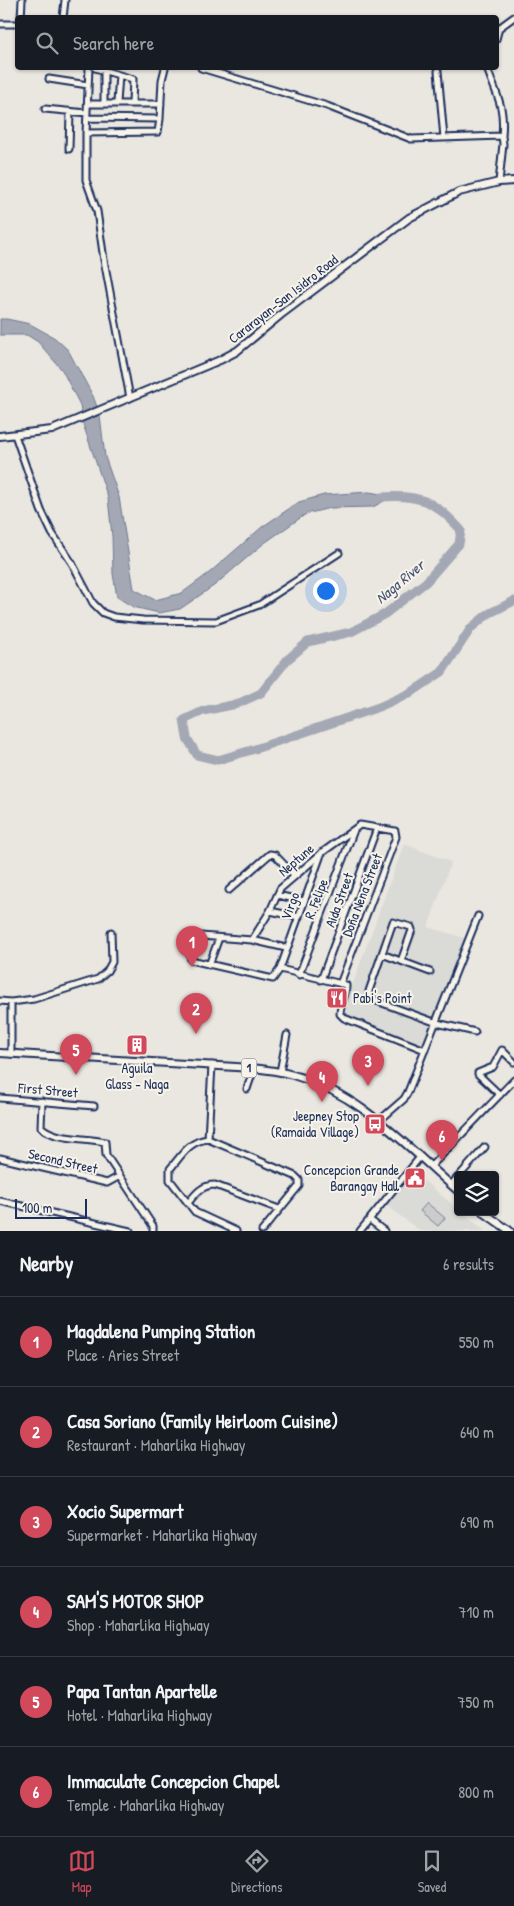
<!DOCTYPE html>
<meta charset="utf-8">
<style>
:root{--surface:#171b24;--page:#20242c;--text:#f1f3f6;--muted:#9ea1a6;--line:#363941;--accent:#d1495b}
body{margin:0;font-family:"Patrick Hand",sans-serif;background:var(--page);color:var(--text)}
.controls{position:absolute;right:15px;bottom:15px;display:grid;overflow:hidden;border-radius:5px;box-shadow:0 1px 4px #0004}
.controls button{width:45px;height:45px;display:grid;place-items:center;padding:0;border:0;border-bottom:1px solid var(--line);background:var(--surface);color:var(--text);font:25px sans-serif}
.scale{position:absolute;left:15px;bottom:12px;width:72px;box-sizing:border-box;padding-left:5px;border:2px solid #1b2f5e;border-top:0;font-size:14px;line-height:18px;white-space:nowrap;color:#1b2f5e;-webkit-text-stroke:4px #f7f3e8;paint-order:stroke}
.you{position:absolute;left:325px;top:590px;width:18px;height:18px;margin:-12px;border:4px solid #fff;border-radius:50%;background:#1a73e8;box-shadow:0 0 0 8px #1a73e833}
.badge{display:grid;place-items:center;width:32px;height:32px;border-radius:50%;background:var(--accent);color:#fff;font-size:16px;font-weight:700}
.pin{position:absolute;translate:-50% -41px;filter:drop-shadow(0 1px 2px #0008)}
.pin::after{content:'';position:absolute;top:26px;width:18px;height:15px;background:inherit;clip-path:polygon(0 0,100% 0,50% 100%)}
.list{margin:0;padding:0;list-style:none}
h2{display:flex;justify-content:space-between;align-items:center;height:65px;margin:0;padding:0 20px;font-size:21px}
h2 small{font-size:16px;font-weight:400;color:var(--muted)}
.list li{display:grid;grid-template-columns:32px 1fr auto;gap:15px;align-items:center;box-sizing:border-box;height:90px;padding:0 20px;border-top:1px solid var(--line)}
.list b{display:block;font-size:19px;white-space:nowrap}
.list p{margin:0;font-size:16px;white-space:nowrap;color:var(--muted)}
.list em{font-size:16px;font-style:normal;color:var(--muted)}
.icon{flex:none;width:28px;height:28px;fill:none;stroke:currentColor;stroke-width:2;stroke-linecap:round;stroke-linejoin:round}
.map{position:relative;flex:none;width:514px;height:1231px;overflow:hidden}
.search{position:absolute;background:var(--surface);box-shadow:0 1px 4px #0004;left:15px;right:15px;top:15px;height:55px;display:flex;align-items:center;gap:12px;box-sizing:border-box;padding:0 18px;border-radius:5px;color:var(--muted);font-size:19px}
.sheet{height:605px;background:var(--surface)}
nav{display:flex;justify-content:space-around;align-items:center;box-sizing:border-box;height:70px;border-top:1px solid var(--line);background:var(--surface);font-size:14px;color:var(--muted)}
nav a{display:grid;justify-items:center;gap:2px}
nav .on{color:var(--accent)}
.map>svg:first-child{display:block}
</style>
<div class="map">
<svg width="514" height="1231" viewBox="0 0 514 1231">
<rect width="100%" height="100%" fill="#eae7e0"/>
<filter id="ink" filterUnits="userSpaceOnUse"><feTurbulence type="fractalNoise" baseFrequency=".02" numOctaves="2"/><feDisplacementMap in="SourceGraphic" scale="10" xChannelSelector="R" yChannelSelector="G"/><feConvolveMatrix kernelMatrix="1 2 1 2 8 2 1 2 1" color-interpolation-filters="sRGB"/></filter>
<g filter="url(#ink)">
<path fill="#dadad6" d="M404,844L451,862L428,927L465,938L423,1046L342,1013Z
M412,1171L458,1209V1212H462L485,1231H420L386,1205Z"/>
<path fill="#cbcccd" stroke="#737e96" d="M427,1203L445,1218L438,1226L420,1211Z"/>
<path fill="#a3a8b4" stroke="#6d7892" d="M0,319H7L30,324L55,338L68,350L93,396L100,415L105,457L119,497L134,589L155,600L182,593L209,573L262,527L299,502L324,495L369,492L393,496L373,507L330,508L306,514L263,544L215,585L180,609L159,613L133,607L117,597L113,574L112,536L108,498L83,424L80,405L62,370L38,342L27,335H0Z"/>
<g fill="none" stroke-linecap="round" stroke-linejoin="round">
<path stroke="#a3a8b4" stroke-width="9" d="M381,497C420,494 435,501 461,530L459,544L426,582L385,614L351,632L308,642L287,660L261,693L237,704L203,711L184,720L187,738L197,755L218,760L255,749L379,707L412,692L442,672L471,628L488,614L514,601"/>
<g stroke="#1b2f5e" stroke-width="9">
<path id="minor" d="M21,18L22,0
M63,18L65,0
M0,24H18
M496,39L499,28L514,17
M89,68L86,133L158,132L160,119
M95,68L133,79L132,103
M201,68L327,106L411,139L502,136L503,144L499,182
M487,68C496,95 505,104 502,136
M438,71L444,138
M49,79L88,85
M104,103V70
M117,103L119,75
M88,104H161
M45,109L87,113
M87,118L160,119L162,80L165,68
M86,133V180L97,211L104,260L130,398
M69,149L70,112
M15,435L41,510L52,533L72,563L93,603L103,613L114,617L143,620L216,621L259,605L339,553
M229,890L270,854L275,855L295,876
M277,895L304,901
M270,911L299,917
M252,940L270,911L280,889L323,852L360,825L395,831L396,837L340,984
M286,948L252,940L188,935L186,936L191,960L273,979L280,969L322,852
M382,954L430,972
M401,961L412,930L411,927L393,922L369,991V996L374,1000L437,1023L475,1032
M209,965L219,938
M280,969L346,985C347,994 340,1004 340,1014L344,1018L425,1050
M299,975L354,830
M321,980L377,828
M0,1001L11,1002
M11,1054V1002L34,999L98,979L107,971L112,962L111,932
M280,1072L287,1035
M247,1089L254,1068
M500,1095L478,1074V1073L493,1067L502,1050L514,1062
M0,1098L94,1106
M42,1101L41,1127C57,1141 84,1137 105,1142L106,1155L153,1226V1231
M380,1120L404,1099L408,1092L478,916
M208,1139L212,1065
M0,1158L107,1183L120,1176
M431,1166L514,1080
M460,1175L485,1147
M451,1185L458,1177
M0,1201L130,1231
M188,1203C196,1193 202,1185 215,1185L279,1209
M370,1220L384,1231
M236,1231L195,1212L170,1180V1169C182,1155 189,1141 208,1139L295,1176L299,1180V1186L262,1231
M360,1231L420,1157"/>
</g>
<g stroke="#1b2f5e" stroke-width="10">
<path id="major" d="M0,436L52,430L220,360L237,351L283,313L409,218L459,192L499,182L514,181
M0,1053L236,1067C255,1068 275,1070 293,1075C361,1094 406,1146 458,1191
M483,1212L510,1231"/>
</g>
<use href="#minor" stroke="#f7f3e8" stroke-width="5"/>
<use href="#major" stroke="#f7f3e8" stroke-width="6"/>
</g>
</g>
<defs>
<g id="restaurant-square" transform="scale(1.125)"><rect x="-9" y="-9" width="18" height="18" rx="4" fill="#d1495b" stroke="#f7f3e8"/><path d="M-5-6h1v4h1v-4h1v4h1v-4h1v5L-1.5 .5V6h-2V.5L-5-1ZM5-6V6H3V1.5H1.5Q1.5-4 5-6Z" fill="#fff"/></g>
<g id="building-square" transform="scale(1.125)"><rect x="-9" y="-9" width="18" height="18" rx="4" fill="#d1495b" stroke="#f7f3e8"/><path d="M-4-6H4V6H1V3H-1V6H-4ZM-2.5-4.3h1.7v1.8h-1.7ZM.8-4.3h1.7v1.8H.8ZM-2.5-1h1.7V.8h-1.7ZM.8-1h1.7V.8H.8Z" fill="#fff"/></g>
<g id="bus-square" transform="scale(1.125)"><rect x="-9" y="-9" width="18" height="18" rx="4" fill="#d1495b" stroke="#f7f3e8"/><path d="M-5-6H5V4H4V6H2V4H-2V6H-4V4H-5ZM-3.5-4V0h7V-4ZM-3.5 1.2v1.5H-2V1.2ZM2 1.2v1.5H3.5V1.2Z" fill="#fff"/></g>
<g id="civic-square" transform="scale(1.125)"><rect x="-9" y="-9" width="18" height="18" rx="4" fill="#d1495b" stroke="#f7f3e8"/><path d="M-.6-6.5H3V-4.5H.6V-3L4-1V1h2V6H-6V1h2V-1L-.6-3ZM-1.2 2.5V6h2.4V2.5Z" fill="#fff"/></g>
</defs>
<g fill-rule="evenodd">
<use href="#restaurant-square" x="337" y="998"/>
<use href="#building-square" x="137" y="1045"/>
<use href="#bus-square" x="375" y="1124"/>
<use href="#civic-square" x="415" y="1178"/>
</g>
<g text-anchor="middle" stroke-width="4" stroke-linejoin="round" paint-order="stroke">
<rect fill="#f7f3e8" stroke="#5d6a87" stroke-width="1" x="241.5" y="1058.5" width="15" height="19" rx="4"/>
<g font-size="12" font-weight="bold" fill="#1b2f5e">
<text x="249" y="1072">1</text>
</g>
<g font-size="14" fill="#1b2f5e" stroke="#f7f3e8">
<text transform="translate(283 299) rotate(-38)" y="5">Cararayan-San Isidro Road</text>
<text transform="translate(296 860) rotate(-41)" y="5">Neptune</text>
<text transform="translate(362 895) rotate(-69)" y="5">Doña Nena Street</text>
<text transform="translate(316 899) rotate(-69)" y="5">R. Felipe</text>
<text transform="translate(339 900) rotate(-70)" y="5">Aida Street</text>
<text transform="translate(290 906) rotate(-69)" y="5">Virgo</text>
<text transform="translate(48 1090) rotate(5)" y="5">First Street</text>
<text transform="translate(63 1161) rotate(13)" y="5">Second Street</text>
</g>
<g font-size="14" fill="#1b2f5e" stroke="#f7f3e8" text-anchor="end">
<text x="353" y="1003" text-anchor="start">Pabi's Point</text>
<text x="137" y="1073" text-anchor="middle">Aguila<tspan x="137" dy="16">Glass - Naga</tspan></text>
<text x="359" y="1121">Jeepney Stop<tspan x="359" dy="16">(Ramaida Village)</tspan></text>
<text x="399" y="1175">Concepcion Grande<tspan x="399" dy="16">Barangay Hall</tspan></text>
</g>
<g font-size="15" font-style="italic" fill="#445378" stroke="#f7f3e8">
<text transform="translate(400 582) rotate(-40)" y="5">Naga River</text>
</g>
</g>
</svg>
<div class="controls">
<button><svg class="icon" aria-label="layers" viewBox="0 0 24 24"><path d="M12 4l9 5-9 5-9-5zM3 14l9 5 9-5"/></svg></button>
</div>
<div class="scale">100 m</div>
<div class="you"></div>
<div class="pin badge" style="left:192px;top:967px">1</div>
<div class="pin badge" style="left:196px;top:1034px">2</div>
<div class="pin badge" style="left:368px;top:1086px">3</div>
<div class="pin badge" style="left:322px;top:1102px">4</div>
<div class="pin badge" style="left:76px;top:1075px">5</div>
<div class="pin badge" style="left:442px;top:1161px">6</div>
<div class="search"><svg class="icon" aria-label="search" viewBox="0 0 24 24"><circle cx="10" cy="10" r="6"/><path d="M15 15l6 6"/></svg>Search here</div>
</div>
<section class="sheet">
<h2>Nearby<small>6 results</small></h2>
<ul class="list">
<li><span class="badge">1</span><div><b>Magdalena Pumping Station</b><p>Place · Aries Street</p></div><em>550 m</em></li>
<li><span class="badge">2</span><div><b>Casa Soriano (Family Heirloom Cuisine)</b><p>Restaurant · Maharlika Highway</p></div><em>640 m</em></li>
<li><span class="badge">3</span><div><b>Xocio Supermart</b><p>Supermarket · Maharlika Highway</p></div><em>690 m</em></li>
<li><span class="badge">4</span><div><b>SAM'S MOTOR SHOP</b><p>Shop · Maharlika Highway</p></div><em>710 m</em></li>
<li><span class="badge">5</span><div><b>Papa Tantan Apartelle</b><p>Hotel · Maharlika Highway</p></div><em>750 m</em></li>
<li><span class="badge">6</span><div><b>Immaculate Concepcion Chapel</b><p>Temple · Maharlika Highway</p></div><em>800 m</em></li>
</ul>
</section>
<nav>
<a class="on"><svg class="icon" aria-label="map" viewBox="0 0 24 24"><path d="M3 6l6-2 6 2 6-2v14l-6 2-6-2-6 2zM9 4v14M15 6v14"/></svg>Map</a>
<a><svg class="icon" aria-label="directions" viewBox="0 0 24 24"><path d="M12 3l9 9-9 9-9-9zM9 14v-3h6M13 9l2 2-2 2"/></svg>Directions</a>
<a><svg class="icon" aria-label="saved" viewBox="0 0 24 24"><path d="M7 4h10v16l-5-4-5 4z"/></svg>Saved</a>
</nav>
